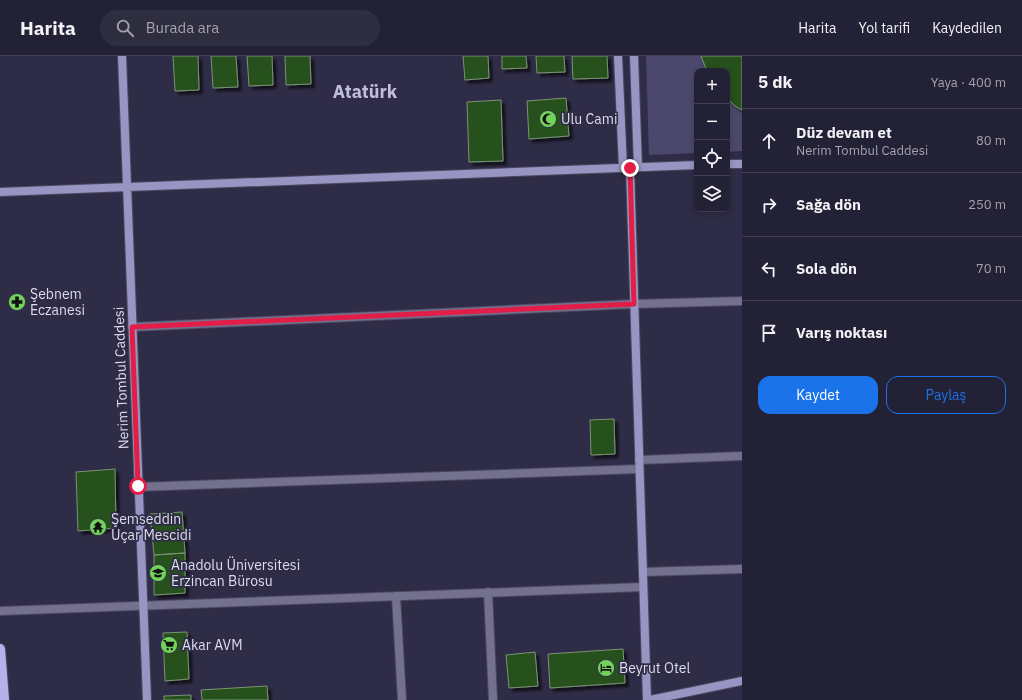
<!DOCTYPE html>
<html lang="tr">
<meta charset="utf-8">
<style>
:root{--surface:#232135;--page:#2f2e41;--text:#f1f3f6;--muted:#a3a3ad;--line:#403e50;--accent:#1a73e8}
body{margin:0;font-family:"IBM Plex Sans",sans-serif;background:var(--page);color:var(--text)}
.controls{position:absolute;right:12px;top:12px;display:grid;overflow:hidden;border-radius:8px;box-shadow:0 2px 6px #0003}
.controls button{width:36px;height:36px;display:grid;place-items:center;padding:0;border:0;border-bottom:1px solid var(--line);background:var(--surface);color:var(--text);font:20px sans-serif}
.stop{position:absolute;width:12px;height:12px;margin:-9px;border:3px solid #e11d48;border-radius:50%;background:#fff}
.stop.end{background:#e11d48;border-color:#fff;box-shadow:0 1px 4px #0008}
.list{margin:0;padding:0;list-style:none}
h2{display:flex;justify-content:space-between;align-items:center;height:52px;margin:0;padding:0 16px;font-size:17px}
h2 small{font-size:13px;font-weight:400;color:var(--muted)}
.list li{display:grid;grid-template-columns:26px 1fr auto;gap:12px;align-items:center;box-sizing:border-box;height:64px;padding:0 16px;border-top:1px solid var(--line)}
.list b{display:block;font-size:15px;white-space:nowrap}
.list p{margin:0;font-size:13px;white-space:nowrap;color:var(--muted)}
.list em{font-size:13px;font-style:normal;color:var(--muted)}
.actions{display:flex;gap:8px;padding:12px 16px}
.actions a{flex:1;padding:9px 0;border:1px solid var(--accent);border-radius:12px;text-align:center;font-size:14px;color:var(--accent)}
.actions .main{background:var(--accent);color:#fff}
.icon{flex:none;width:22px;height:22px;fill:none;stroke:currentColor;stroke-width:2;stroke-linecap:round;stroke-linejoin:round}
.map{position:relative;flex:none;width:742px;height:644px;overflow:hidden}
header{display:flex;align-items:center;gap:24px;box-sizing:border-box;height:56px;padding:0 20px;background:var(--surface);border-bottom:1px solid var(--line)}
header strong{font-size:19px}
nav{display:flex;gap:22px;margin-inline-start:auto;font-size:14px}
.search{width:280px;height:36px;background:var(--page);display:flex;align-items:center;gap:10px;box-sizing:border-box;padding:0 14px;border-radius:22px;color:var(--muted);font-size:15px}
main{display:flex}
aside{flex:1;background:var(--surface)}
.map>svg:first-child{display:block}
</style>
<header>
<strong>Harita</strong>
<div class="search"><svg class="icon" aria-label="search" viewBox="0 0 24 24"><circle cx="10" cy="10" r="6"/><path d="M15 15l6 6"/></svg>Burada ara</div>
<nav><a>Harita</a><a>Yol tarifi</a><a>Kaydedilen</a></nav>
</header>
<main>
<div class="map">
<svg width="742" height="644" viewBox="0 0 742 644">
<defs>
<filter id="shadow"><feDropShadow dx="3.5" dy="3.5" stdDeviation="1" flood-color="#0009"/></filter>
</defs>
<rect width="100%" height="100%" fill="#2f2c47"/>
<path fill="#4c486b" d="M646,0H742V95L727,96V15H697V97L649,99Z"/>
<path fill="#25511a" stroke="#7c9276" filter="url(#shadow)" d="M173,0H198L199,34L175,35Z
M211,0H236L238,31L213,32Z
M247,0H272L273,29L249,30Z
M285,0H310L311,28L286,29Z
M463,0H488L489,22L465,24Z
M502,0H526L527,12L502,13Z
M536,0H564L565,16L537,17Z
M572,0H607L608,22L573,23Z
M701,0H742V54L735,50L727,42V15H707Z
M566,42L569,80L529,83L527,45Z
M501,44L503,105L469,106L467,46Z
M614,363L615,398L591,399L590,364Z
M115,413L116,472L78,475L76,416Z
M182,456L185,497L154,499L150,458Z
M185,497V537L154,539V499Z
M187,576L189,623L165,625L163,577Z
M623,593L625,627L550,632L548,598Z
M535,596L538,630L509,632L506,599Z
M267,630L268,644H202L201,634Z
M191,639V644H164V640Z"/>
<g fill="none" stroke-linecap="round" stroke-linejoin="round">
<g stroke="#4b4862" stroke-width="10">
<path id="street" d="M132,271L634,248L742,245
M639,404L742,400
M138,431L639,413
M643,516L742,513
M488,536L493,644
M396,540L402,644
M0,555L643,531"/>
</g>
<g stroke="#4b4862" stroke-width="10">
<path id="secondary" d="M122,0L147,644
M618,0L623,112
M634,0L638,111
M727,108H742
M630,112L647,644
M0,136L697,109
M650,644L742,625"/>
</g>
<g stroke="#4b4862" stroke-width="12">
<path id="primary" d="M0,593L4,644"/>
</g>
<use href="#street" stroke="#73718d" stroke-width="8"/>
<use href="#secondary" stroke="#9995c2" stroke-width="8"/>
<use href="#primary" stroke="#b6b0eb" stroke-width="10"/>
</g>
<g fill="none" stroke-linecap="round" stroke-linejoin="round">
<path stroke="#e11d48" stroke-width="5" d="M138,430L132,271L634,248L630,112"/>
</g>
<defs>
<g id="mosque-disc" transform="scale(0.9)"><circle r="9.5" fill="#73d25c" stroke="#2f2c47"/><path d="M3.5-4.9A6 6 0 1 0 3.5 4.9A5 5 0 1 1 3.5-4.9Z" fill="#111"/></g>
<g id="pharmacy-disc" transform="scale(0.9)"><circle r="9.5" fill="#73d25c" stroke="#2f2c47"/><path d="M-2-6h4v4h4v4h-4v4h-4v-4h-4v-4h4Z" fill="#111"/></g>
<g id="temple-disc" transform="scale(0.9)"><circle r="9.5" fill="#73d25c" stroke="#2f2c47"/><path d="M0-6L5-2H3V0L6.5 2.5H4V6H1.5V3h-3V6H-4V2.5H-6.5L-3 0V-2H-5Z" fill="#111"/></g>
<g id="university-disc" transform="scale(0.9)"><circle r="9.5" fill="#73d25c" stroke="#2f2c47"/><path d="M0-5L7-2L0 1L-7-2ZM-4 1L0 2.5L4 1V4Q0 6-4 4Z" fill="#111"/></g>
<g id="supermarket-disc" transform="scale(0.9)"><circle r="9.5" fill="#73d25c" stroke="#2f2c47"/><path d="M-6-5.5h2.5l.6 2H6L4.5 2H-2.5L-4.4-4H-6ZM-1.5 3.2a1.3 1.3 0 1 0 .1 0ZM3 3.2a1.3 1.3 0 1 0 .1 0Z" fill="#111"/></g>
<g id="hotel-disc" transform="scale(0.9)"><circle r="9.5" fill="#73d25c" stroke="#2f2c47"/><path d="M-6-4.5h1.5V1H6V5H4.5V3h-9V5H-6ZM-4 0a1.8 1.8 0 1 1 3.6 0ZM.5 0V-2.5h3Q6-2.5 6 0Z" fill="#111"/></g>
</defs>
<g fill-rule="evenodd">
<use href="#mosque-disc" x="548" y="63"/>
<use href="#pharmacy-disc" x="17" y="246"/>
<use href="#temple-disc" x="98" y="471"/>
<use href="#university-disc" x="158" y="517"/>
<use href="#supermarket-disc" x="169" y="589"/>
<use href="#hotel-disc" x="606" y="612"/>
</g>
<g text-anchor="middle" stroke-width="3.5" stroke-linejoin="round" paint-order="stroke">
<g font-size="14" fill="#dddced" stroke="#2f2c47" text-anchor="start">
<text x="561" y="68">Ulu Cami</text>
<text x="30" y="243">Şebnem<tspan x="30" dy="16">Eczanesi</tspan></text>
<text x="111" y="468">Şemseddin<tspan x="111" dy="16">Uçar Mescidi</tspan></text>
<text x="171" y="514">Anadolu Üniversitesi<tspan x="171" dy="16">Erzincan Bürosu</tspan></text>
<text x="182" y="594">Akar AVM</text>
<text x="619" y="617">Beyrut Otel</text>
</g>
<g font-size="14" fill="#dddced" stroke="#2f2c47">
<text transform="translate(121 322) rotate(-92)" y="5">Nerim Tombul Caddesi</text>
</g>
<g font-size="18" font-weight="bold" fill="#c0bddf" stroke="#2f2c47">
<text x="365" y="42">Atatürk</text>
</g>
</g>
</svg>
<div class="controls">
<button>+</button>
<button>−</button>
<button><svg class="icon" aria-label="locate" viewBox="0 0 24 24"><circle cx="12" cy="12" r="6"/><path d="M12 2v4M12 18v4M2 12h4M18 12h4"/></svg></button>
<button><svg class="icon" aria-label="layers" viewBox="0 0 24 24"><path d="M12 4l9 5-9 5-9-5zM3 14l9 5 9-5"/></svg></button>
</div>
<div class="stop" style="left:138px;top:430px"></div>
<div class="stop end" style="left:630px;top:112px"></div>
</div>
<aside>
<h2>5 dk<small>Yaya · 400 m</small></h2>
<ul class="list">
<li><svg class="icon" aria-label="ahead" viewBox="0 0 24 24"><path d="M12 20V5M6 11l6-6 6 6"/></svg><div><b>Düz devam et</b><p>Nerim Tombul Caddesi</p></div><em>80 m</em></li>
<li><svg class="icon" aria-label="right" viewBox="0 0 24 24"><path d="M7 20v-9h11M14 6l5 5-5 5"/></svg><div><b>Sağa dön</b></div><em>250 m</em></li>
<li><svg class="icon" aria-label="left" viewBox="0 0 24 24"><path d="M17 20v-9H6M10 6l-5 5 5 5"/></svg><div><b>Sola dön</b></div><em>70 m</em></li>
<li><svg class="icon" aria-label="arrive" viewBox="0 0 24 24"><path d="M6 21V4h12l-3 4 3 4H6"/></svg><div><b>Varış noktası</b></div></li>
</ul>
<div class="actions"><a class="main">Kaydet</a><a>Paylaş</a></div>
</aside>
</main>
